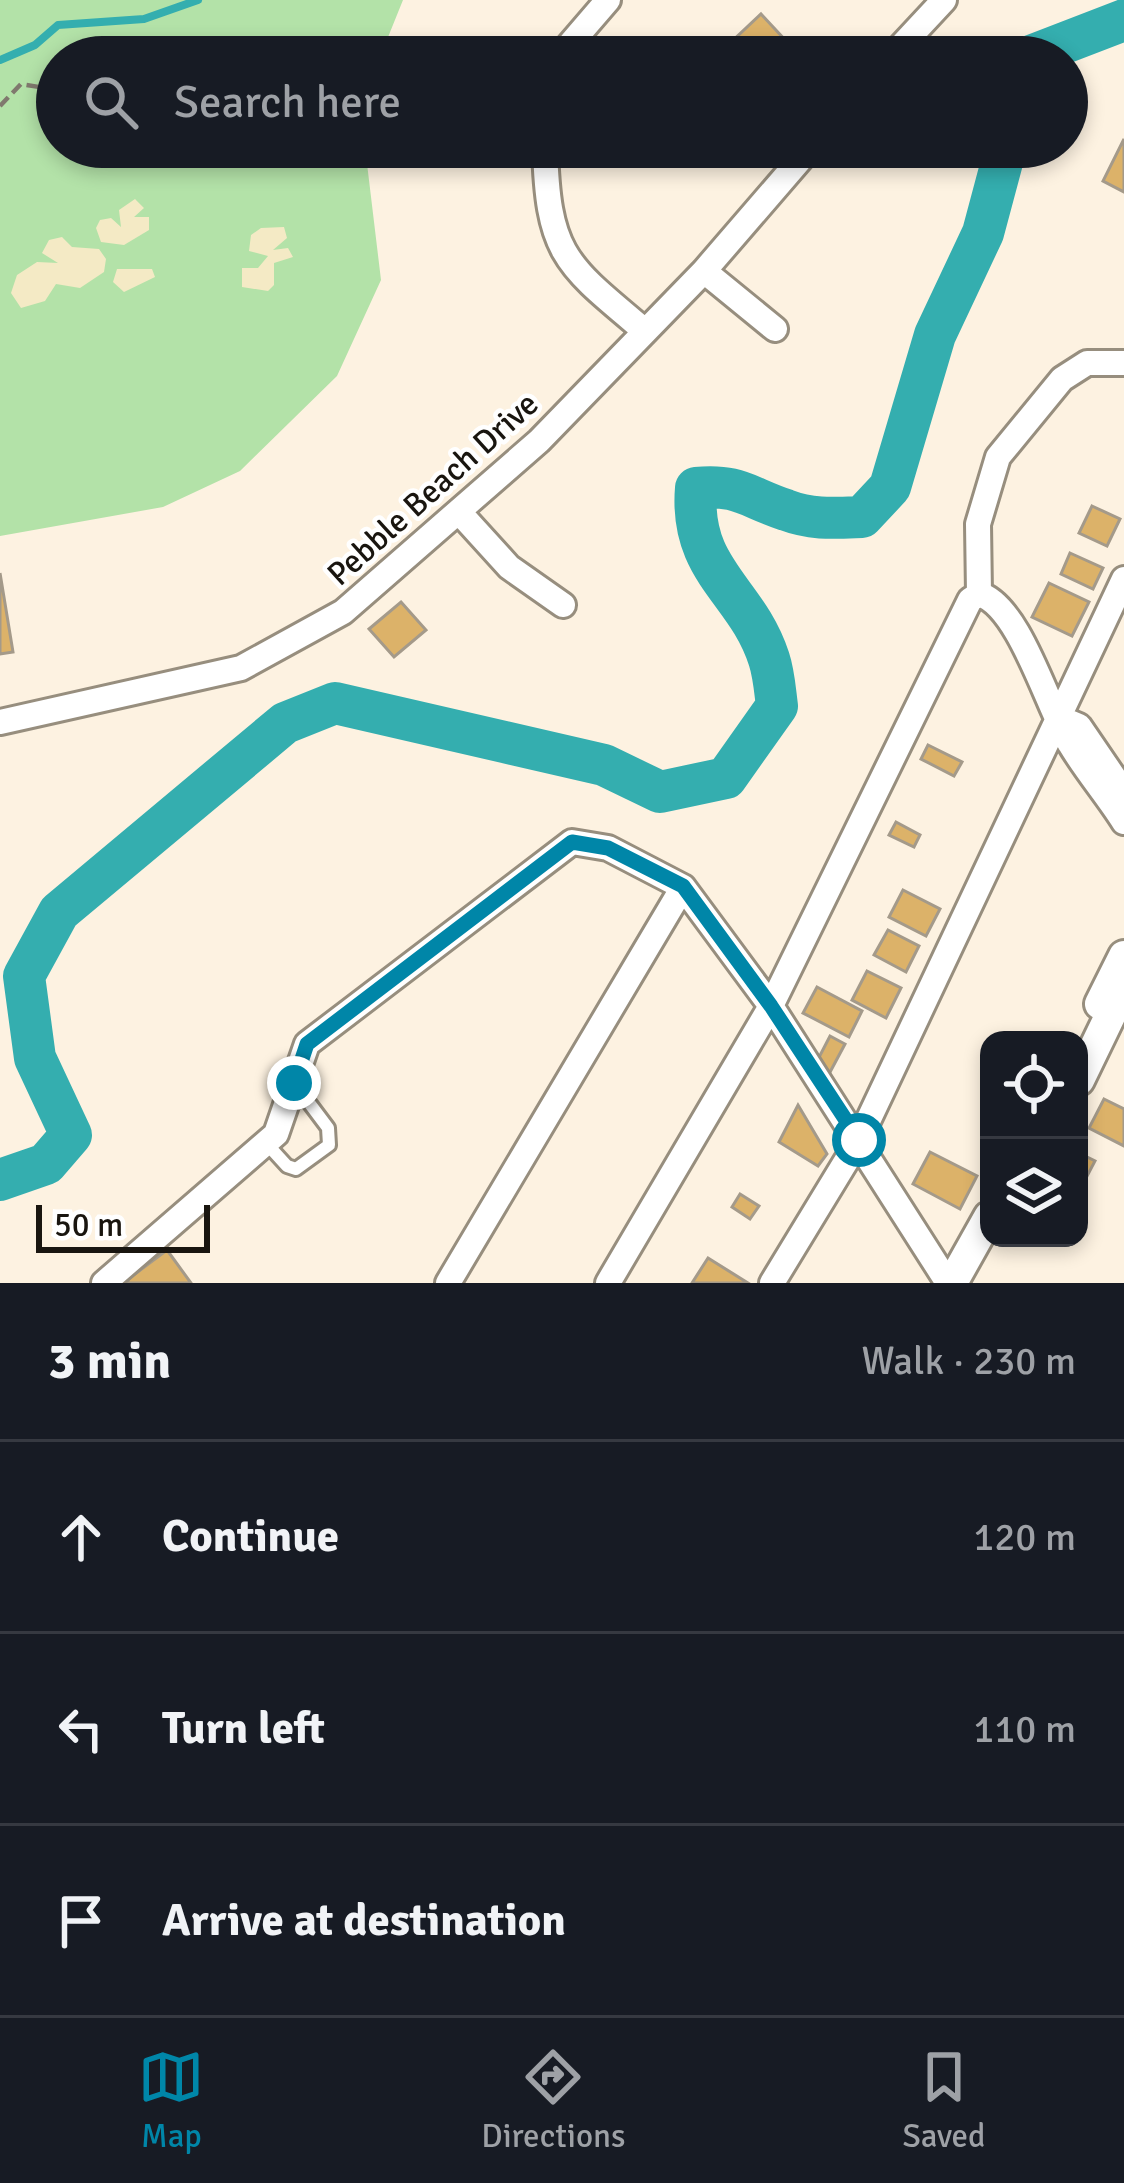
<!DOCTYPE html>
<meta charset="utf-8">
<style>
:root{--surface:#171b24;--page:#242831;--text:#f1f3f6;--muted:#9ea1a6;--line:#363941;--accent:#0086a8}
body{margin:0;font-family:Signika,sans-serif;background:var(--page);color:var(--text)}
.controls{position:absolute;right:36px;bottom:36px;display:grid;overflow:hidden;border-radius:24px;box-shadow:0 6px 18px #0003}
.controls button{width:108px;height:108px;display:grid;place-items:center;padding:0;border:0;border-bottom:3px solid var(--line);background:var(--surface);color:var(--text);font:60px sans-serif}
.scale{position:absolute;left:36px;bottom:30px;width:174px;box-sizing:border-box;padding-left:12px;border:6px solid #19150f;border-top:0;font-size:33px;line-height:42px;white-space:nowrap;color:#19150f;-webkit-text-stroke:9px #fff;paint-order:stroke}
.stop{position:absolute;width:36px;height:36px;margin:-27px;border:9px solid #0086a8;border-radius:50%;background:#fff}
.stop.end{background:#0086a8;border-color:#fff;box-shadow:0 3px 12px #0008}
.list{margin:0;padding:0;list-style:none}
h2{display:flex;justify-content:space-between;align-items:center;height:156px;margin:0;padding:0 48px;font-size:51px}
h2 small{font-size:39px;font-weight:400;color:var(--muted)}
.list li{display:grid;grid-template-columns:78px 1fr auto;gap:36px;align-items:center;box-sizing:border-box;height:192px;padding:0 48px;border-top:3px solid var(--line)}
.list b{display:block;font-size:45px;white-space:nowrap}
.list em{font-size:39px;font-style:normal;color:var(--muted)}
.icon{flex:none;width:66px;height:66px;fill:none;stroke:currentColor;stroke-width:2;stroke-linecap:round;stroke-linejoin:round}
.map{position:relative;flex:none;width:1124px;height:1283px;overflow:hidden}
.search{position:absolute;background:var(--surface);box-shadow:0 6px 18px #0003;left:36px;right:36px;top:36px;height:132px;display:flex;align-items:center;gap:30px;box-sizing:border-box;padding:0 42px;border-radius:66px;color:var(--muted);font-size:45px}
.sheet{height:732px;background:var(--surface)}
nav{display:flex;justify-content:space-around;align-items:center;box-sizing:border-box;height:168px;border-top:3px solid var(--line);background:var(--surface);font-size:33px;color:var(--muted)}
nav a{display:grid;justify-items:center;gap:6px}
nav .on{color:var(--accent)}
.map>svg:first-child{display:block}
</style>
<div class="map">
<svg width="1124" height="1283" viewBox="0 0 1124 1283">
<rect width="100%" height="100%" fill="#fdf2e1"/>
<path fill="#b3e2a8" d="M0,0H403L380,57H57V147H365L381,280L337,376L240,471L163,507L0,536Z"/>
<path fill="#f4eac5" d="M135,199L144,208L134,217H149V230L124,245L101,242L96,228L100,220L111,218L121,227L119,210Z
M284,227L287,238L273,250L288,248L293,257L274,263V285L268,291L242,287V268H258L268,256L249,251L251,235L261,228Z
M62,237L72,247L99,249L106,259L104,272L80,288L56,284L45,301L21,308L11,293L17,275L37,262L58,263L42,253L49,240Z
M117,269H152L155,277L124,292L113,282Z"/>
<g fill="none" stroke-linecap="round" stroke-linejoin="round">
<path stroke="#34aeaf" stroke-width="8" d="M0,60L35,45L58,25L144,19L198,0"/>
<path stroke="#34aeaf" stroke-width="42" d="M1028,57L1124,20
M0,1180L46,1164L71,1135L35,1058L24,976L59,912L285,723L335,703L604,765L660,792L726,778L777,706C775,691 774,674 769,659C747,590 689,572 696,488C739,484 747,497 786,510C812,520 835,518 862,517L890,487L935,335L983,233L1006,147"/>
</g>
<path fill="#dcb269" stroke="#a49a8a" stroke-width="3" d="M761,14L801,57H740L728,45Z
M1124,139V192L1103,181Z
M1092,506L1120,519L1107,546L1079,533Z
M1070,553L1103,568L1093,589L1061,574Z
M0,573L13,652L0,654Z
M1049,583L1089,602L1072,636L1032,617Z
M401,602L426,630L394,657L369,629Z
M928,745L962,762L954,776L921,759Z
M896,822L920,835L914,847L889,835Z
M903,890L940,909L926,936L889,917Z
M888,930L919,946L906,972L874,955Z
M867,971L901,988L886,1018L852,1000Z
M817,987L862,1011L849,1037L803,1013Z
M830,1036L845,1044L829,1074L814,1067Z
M1104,1099L1124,1109V1146L1089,1128Z
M798,1105L827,1154L818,1166L779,1142Z
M930,1152L977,1176L960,1209L913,1184Z
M1079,1153L1095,1161L1084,1182L1079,1179Z
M740,1194L759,1206L750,1219L732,1207Z
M167,1250L191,1283H129L127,1280Z
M708,1258L748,1283H692Z"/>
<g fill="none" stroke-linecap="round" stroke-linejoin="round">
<g stroke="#978e7e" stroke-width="18">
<path id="service" d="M266,1143L287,1166L296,1169L329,1145L328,1128L295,1084"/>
</g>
<g stroke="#978e7e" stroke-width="30">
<path id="minor" d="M559,57L608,0
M891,57L944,0
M545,147C548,255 565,264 645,331
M704,271L775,329
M459,512L509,567L563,605
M979,594L978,524L998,457L1062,379L1087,363H1124
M1060,718L1079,726L1124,792
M0,722L241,668L343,612L539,441L704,271L811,147
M104,1283L276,1134L307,1044L572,842L608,848L683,887L771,1006L948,1283
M448,1283L683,887
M608,1283L771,1006L970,600L979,594C1020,606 1048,709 1070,744C1086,771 1107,795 1124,822
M772,1283L859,1140L1124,579"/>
</g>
<g stroke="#978e7e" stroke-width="36">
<path id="tertiary" d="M1100,1004L1124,956
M1079,1080L1124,987
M952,1283L989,1217"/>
</g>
<path stroke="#80796e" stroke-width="4.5" stroke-dasharray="12 6" stroke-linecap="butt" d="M156,57C185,48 246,45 276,50
M0,106L21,84L57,90"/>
<use href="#service" stroke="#fff" stroke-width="12"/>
<use href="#minor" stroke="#fff" stroke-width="24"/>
<use href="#tertiary" stroke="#fff" stroke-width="30"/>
</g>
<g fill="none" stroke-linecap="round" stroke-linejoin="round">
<path stroke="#0086a8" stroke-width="15" d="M294,1083L307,1044L572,842L608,848L683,886L771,1006L859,1140"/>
</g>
<g text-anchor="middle" stroke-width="9" stroke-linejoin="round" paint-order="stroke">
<g font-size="33" fill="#19150f" stroke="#fff">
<text transform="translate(432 488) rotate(-42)" y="12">Pebble Beach Drive</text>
</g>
</g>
</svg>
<div class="controls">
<button><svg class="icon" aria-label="locate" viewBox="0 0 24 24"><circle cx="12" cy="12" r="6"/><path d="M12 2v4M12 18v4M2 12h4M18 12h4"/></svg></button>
<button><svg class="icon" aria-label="layers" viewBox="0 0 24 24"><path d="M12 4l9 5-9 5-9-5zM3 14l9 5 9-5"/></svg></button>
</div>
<div class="scale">50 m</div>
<div class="stop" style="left:859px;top:1140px"></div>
<div class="stop end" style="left:294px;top:1083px"></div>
<div class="search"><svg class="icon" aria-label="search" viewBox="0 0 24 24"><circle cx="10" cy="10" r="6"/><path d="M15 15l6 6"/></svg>Search here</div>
</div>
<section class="sheet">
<h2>3 min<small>Walk · 230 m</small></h2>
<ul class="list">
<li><svg class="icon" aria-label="ahead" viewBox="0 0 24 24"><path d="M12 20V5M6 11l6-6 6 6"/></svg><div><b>Continue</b></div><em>120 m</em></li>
<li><svg class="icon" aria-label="left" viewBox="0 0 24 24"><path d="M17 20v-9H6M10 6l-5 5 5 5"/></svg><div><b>Turn left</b></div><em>110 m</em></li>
<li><svg class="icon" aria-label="arrive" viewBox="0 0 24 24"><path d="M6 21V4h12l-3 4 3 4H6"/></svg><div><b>Arrive at destination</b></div></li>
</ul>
</section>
<nav>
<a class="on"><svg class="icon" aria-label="map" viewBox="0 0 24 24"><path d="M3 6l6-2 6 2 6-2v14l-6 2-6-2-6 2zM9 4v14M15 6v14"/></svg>Map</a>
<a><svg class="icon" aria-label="directions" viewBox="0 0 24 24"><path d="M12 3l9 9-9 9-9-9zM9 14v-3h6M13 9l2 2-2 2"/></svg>Directions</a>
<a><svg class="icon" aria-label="saved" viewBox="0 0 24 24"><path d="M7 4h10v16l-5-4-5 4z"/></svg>Saved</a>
</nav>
